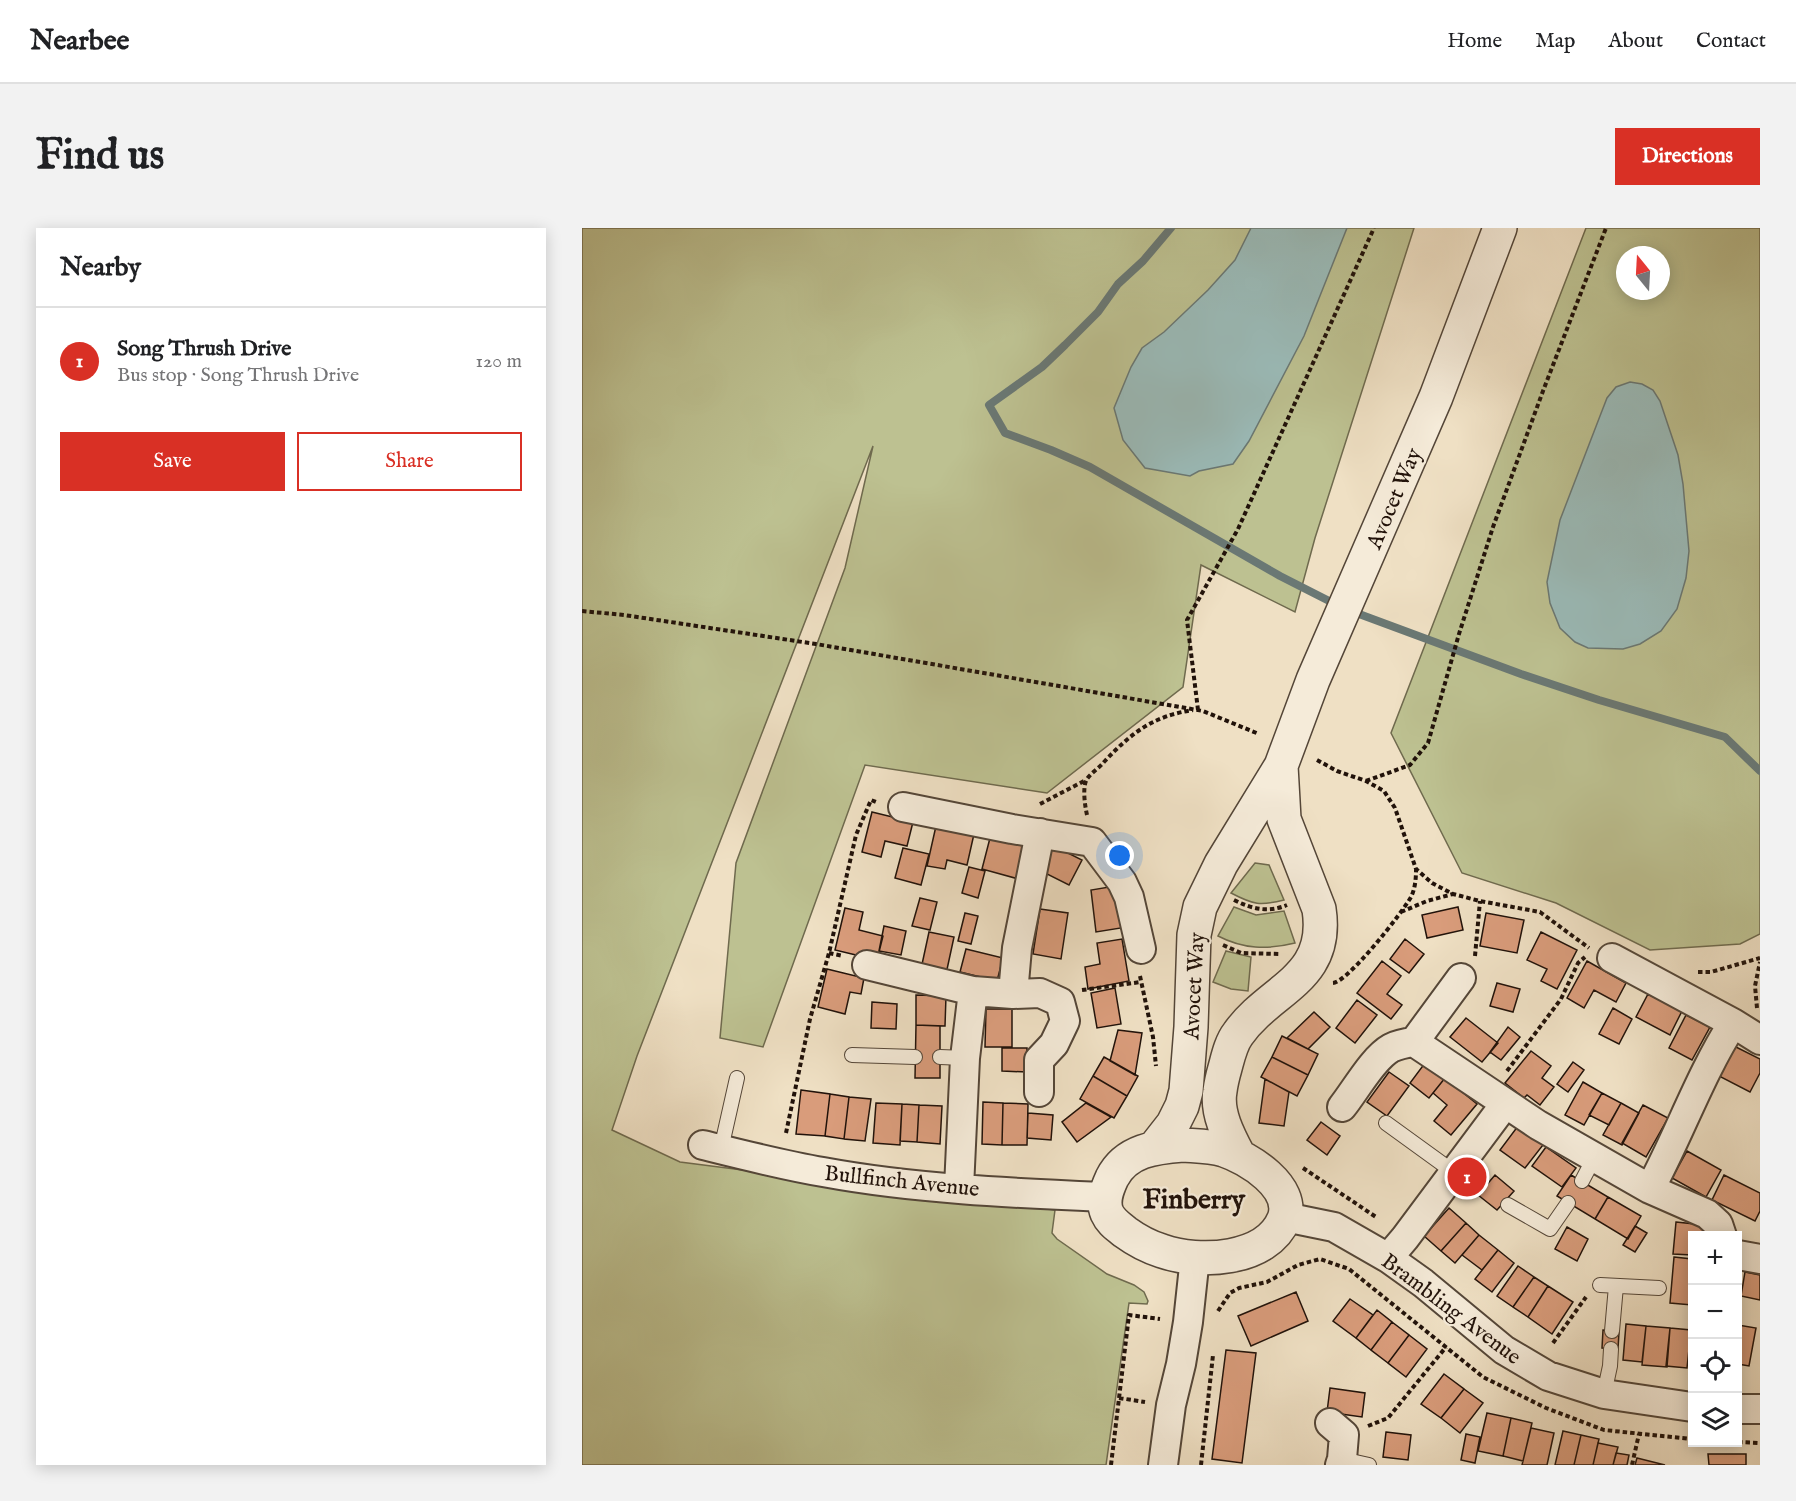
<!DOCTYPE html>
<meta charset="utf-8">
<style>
:root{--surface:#fff;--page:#f2f2f2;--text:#202124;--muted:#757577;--line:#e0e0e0;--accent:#d93025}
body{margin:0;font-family:"IM FELL English",serif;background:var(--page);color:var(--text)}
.controls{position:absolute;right:18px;bottom:18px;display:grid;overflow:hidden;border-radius:0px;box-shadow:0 3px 15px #0003}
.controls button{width:54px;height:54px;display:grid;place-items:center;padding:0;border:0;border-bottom:2px solid var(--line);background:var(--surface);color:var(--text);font:30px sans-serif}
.compass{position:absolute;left:1034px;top:18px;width:54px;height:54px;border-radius:50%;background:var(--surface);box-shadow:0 3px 15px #0003;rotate:342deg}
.you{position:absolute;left:538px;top:628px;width:21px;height:21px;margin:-15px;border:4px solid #fff;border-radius:50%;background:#1a73e8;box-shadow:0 0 0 9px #1a73e833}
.badge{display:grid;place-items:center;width:39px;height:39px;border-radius:50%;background:var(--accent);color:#fff;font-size:20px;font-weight:700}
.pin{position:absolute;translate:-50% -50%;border:3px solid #fff;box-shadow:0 2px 6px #0006}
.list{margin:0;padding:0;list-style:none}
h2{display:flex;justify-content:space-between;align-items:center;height:78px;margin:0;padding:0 24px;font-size:26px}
h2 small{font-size:20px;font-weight:400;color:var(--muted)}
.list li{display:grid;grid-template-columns:39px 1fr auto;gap:18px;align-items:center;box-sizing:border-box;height:108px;padding:0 24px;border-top:2px solid var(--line)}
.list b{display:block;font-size:22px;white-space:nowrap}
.list p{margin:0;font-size:20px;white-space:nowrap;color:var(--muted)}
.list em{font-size:20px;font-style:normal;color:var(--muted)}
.actions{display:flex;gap:12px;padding:18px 24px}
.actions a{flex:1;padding:14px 0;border:2px solid var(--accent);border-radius:0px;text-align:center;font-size:21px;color:var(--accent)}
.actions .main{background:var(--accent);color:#fff}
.icon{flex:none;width:33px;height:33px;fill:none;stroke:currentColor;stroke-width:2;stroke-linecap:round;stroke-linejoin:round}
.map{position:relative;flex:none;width:1178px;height:1237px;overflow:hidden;border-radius:0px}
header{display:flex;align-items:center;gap:36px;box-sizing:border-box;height:84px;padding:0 30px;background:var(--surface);border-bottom:2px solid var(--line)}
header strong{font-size:28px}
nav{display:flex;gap:33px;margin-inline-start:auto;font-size:21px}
.intro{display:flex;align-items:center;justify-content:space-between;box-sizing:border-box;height:144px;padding:0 36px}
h1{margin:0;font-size:42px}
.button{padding:15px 27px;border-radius:0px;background:var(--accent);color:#fff;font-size:21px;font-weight:700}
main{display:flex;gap:36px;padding:0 36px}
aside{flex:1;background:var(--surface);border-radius:0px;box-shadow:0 3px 15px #0003}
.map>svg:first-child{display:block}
</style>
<header>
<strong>Nearbee</strong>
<nav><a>Home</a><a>Map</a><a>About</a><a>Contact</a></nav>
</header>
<div class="intro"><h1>Find us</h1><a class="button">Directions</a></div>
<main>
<aside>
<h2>Nearby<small></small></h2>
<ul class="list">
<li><span class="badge">1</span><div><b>Song Thrush Drive</b><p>Bus stop · Song Thrush Drive</p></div><em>120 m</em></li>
</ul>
<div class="actions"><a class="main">Save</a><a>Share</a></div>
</aside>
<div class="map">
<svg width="1178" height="1237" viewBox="0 0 1178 1237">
<rect width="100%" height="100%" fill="#efe0c4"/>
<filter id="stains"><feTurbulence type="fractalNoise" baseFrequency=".00333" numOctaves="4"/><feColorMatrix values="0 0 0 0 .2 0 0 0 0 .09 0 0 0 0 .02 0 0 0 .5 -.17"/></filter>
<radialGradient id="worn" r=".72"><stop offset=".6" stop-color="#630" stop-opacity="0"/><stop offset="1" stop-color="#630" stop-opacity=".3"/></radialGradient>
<path fill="#bdc191" stroke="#6f6a4e" stroke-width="1.5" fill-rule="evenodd" d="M0,0H832L733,310L713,384L619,337L601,459L465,565L283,537L181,819L138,810L154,635L263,340L291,218L55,828L30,902L98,934L473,982L470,1005L475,1011L525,1046L552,1057L562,1064L566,1073L565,1076L547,1075L524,1237H0Z
M1004,0H1178V706L1158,716L1068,722L974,675L880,645L809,505ZM1043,27H1079V63H1043Z
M673,635L687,637L702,672C678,678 672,677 649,665Z
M652,679L674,687L702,683L713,715C685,722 661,721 636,708Z
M644,723L669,729L666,763L649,761L631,754Z"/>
<path fill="#9bbcba" stroke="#6a7874" stroke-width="1.5" d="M669,0H765L722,108L667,213L651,236L617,243L608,248L563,240L541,212L532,180L549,139L560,120L582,104L626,62L653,32Z
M1048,154L1060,156L1071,162L1078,173L1096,227L1101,256L1107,323L1104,350L1095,381L1079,403L1058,416L1041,421L1006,420L993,414L978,400L968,375L965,354L978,292L1018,188L1025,170L1034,159Z"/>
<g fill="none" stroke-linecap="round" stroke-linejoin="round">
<path stroke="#6a7874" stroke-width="8" d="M589,0L561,33L536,56L516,84L483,117L460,139L407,177L423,205L469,222L508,239L698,348L757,378
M769,383L939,446L1017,472L1143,509L1178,543"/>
</g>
<path fill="#d99c7b" stroke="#21120a" stroke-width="1.5" d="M290,584L331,594L325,618L303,613L299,629L280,624Z
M354,598L392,606L385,637L365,632L363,641L345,638Z
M408,610L449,620L440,652L400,641Z
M472,618L500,632L487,657L459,643Z
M321,620L347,626L339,657L313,650Z
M387,639L403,643L396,670L380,665Z
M533,658L539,700L514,704L509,662Z
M338,670L355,674L348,702L330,698Z
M876,679L881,702L845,710L840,687Z
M263,680L281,684L277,702L301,708L295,732L253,722Z
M458,681L486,685L479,731L451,726Z
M383,685L396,688L389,716L376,713Z
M904,685L942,692L935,725L898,718Z
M302,698L324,703L319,727L297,723Z
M347,704L372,709L364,746L339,741Z
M959,704L995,722L975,761L959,753L965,741L945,732Z
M540,711L547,753L506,761L503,739L518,736L515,715Z
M823,711L842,726L827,745L808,731Z
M384,721L421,730L415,753L378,744Z
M800,733L819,748L805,766L820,777L809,791L775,765Z
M1005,733L1044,755L1034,774L1012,762L1002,780L985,770Z
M245,741L282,750L279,766L268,764L263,786L236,779Z
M915,755L938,761L931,784L908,778Z
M533,760L539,796L515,800L509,765Z
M1066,766L1100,783L1088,807L1054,789Z
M334,767L364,768L363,798L334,797Z
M775,772L795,787L773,815L754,800Z
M290,774L315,776L314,801L289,800Z
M1031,780L1050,791L1037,816L1017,806Z
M404,781H430V819H403Z
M732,784L748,799L726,821L705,810Z
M1104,787L1128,799L1110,832L1087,820Z
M884,790L916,815L900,834L868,809Z
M334,797L358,798V850H333Z
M926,799L938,809L919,832L908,824Z
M536,802L560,805L553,847L528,833Z
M700,808L736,826L726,847L690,829Z
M1150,817L1178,831V845L1168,864L1135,847Z
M420,820H445V844L420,843Z
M949,823L969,838L960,850L972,859L958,877L945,867L942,870L923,855Z
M522,829L556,848L545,868L511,848Z
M690,829L726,847L715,868L679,849Z
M991,834L1002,842L986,864L975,856Z
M843,835L863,850L847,870L828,855Z
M807,844L827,858L805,888L785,874Z
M511,848L545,868L532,890L498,871Z
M863,850L895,876L869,907L852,893L865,877L851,865Z
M683,851L707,864L702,898L677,895Z
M1001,854L1020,865L1002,897L983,887Z
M219,862L248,866L243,908L214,906Z
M1020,865L1039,875L1027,897L1007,887Z
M248,866L267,869L262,911L243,908Z
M267,869L289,871L283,913L262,911Z
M401,874L421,875L420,917L400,916Z
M294,875L320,876L318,917L291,915Z
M421,875L446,876L445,917H420Z
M504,875L529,889L495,914L480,894Z
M1039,875L1057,885L1040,917L1021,907Z
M320,876L337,877L335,914L318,913Z
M337,877L360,878L358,916L335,914Z
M1061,877L1086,890L1064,929L1040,915Z
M446,885L471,887L469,912L445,910Z
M739,894L758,908L745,927L725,912Z
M936,898L961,917L943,940L918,922Z
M964,919L994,940L980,959L950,938Z
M1105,923L1139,942L1124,969L1090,950Z
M913,947L932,963L915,982L896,967Z
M989,947L1026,969L1013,991L975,968Z
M1142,947L1178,965V983L1173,993L1130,972Z
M1026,969L1059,988L1046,1011L1013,991Z
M867,980L884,995L859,1023L842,1008Z
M1094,994L1122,997L1121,1008H1110V1027L1091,1026Z
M884,995L897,1007L873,1035L859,1023Z
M1053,998L1065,1005L1053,1024L1041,1017Z
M985,999L1006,1011L995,1033L973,1021Z
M897,1007L916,1022L900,1042L880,1027Z
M916,1022L932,1035L910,1064L893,1051Z
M1092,1029L1110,1031V1077L1088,1075Z
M936,1038L952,1049L931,1079L915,1068Z
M1163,1044L1178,1047V1072L1159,1068Z
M952,1049L966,1058L946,1089L931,1079Z
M966,1058L991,1074L970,1106L946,1089Z
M714,1064L726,1093L669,1118L656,1088Z
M768,1071L791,1087L774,1110L751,1093Z
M795,1082L810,1094L789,1122L774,1110Z
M810,1094L827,1107L806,1135L789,1122Z
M1044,1096L1064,1098L1060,1134L1041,1132Z
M1156,1097L1174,1100L1167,1138L1156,1136Z
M1064,1098L1088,1100L1085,1139L1060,1137Z
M1088,1100L1109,1102L1105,1140L1084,1138Z
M1021,1102L1037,1104L1036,1121L1020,1120Z
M827,1107L845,1121L824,1149L806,1135Z
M644,1122L674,1125L660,1235L630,1231Z
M862,1146L882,1161L859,1190L839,1176Z
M748,1160L783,1165L780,1189L745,1184Z
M882,1161L901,1175L878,1205L859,1190Z
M905,1185L929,1190L921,1228L896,1223Z
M929,1190L950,1195L941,1233L921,1228Z
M949,1200L972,1205L965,1237H940Z
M981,1203L999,1207L992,1237H973Z
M804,1204L829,1207L826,1232L801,1229Z
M884,1206L898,1209L893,1235L879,1232Z
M999,1207L1017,1211L1011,1237H992Z
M1016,1215L1036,1219L1031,1237H1011Z
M1034,1225L1047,1227L1045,1237H1031Z
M1126,1226H1164V1237H1127Z
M1055,1230L1083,1237H1053Z"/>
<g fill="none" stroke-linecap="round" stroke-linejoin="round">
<g stroke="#544638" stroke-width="16">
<path id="service" d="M270,827L333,829
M358,829L383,830
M804,895L873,945
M139,921L155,850
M1000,953L1012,930
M926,977L968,1001L986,975
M1018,1057L1077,1060
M1030,1103L1034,1058
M1022,1166L1028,1138L1029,1121
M760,1231L787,1237"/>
</g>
<g stroke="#544638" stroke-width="32">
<path id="minor" d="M321,579L430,601L510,614L540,654L547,669L559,721
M1030,730L1151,795L1178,812
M285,737L391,763L431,766L435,720L458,605
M879,750L832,814L956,897L1068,961L1125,986L1136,996L1140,1008
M431,766L458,765L478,774L483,793L472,816L457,832V864
M760,879C773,863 791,830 809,820C817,816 824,815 832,814
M121,917C161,927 200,937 241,944C333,961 429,965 523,969
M377,960L383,830L391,763
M1068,961C1097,907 1118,847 1151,795
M703,989L752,999L806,1030L841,1055L922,1122L966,1148L1022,1166L1110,1179
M1156,1027L1178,1031
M806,1030L823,1010L923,876
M1156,1181H1178
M748,1195L762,1207L760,1231L758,1237
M581,1237L589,1177L599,1136L606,1094L613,1029"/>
</g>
<g stroke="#544638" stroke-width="36">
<path id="tertiary" d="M601,917C614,918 629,918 642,922C666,930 714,959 702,991C685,1033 617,1036 580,1023C567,1019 554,1012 543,1004C536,998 529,994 525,985C520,973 525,961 530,950C544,922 574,919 601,917Z
M573,919L591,896L600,878L604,863L609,799L612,707L618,679L639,636L699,538L731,452L854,169L918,0
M657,928C647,909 634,885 638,863C639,855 641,847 643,840C646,829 649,815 656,806C688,760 748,752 737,681L702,591L699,538"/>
</g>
<path stroke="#21120a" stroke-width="4" stroke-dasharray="4.5 3" stroke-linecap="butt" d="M0,383L42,387L234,416L621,483L677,506
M616,482L605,392L656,301L792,0
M735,532L755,543L784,553L802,563L813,580L834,641L850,655L871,666L898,673L958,684L1007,720
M784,553L828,537L846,515L877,406L911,299L961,163L1024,0
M458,576L504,552
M505,587C503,578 500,559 505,551C509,545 517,540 522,534C549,505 571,488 611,482
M652,672C670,681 686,685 705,677
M819,684L845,673L871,666
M641,717L659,725L697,726
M247,725L261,728
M893,728L898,673
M1116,744H1129L1178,730
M558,748L571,809L574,838
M751,755C766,754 820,685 829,669C833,661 834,651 834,642
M500,762L559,754
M1175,780L1173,758L1178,734
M925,843L979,771L996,735L1003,729
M204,905L228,791L247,725L274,607L289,572L294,574
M721,940L794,989
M636,1083L648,1065L657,1060L685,1054L716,1037L738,1031L767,1041L901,1149L964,1180L1022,1202L1110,1211
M971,1115L1004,1069
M537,1170L563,1174
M786,1198L806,1190L864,1119
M1156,1214L1178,1215
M529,1237L547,1087L578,1091
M619,1237L631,1127
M1050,1237L1057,1206"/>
<use href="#service" stroke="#f5ebd9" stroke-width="14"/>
<use href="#minor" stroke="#f5ebd9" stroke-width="28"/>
<use href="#tertiary" stroke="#f5ebd9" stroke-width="33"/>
</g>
<g text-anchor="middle" stroke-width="4.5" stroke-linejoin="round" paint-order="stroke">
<g font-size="22" fill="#21120a" stroke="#f5ebd9">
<text transform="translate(811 270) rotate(-67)" y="8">Avocet Way</text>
<text transform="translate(611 758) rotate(-87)" y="8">Avocet Way</text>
<text transform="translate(320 952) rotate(6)" y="8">Bullfinch Avenue</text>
<text transform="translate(870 1080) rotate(37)" y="8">Brambling Avenue</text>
</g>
<g font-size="28" font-weight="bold" fill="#21120a" stroke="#f5ebd9">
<text x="612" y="980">Finberry</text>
</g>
</g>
<rect width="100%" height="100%" filter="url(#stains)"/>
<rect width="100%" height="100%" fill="url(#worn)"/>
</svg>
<div class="controls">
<button>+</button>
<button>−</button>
<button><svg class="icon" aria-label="locate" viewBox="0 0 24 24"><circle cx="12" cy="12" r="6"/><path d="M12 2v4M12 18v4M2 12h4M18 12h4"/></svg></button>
<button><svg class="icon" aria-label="layers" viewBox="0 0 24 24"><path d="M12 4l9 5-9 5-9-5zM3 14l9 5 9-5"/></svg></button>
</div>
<svg class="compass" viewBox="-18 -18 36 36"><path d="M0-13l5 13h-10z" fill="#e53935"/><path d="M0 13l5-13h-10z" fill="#757577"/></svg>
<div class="you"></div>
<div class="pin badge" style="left:885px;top:949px">1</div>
</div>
</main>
